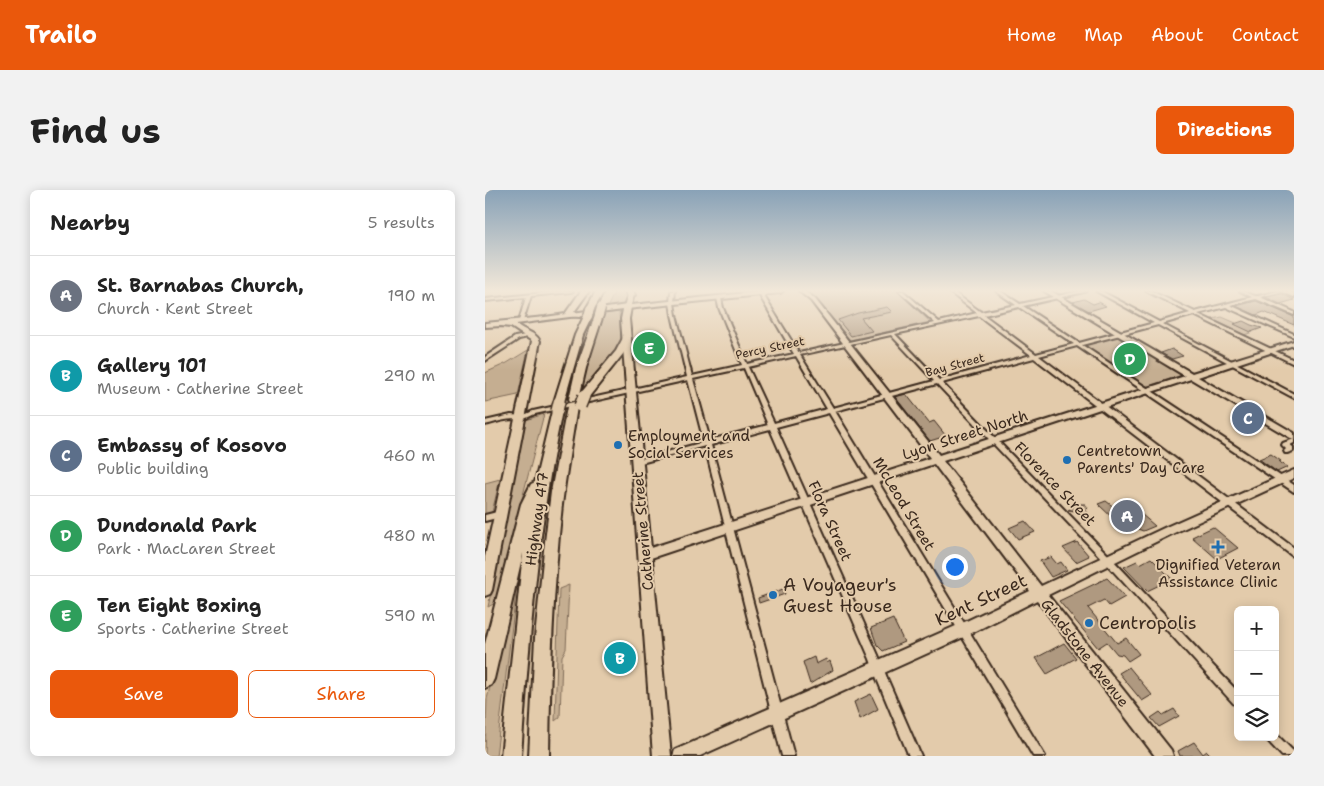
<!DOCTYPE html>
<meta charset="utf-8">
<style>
:root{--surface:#fff;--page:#f2f2f2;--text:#222;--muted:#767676;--line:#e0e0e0;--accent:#ea580c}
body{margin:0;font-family:"Shantell Sans",sans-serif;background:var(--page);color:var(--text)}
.controls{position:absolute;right:15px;bottom:15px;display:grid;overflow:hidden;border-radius:8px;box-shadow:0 2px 12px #0003}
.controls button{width:45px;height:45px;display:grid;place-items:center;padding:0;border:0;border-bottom:1px solid var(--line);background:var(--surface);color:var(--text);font:25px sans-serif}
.you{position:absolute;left:469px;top:376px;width:18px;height:18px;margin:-12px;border:4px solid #fff;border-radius:50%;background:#1a73e8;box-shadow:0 0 0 8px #1a73e833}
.badge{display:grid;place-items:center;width:32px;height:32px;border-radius:50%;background:var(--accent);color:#fff;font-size:16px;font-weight:700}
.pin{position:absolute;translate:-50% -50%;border:2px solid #fff;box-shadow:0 1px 5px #0006}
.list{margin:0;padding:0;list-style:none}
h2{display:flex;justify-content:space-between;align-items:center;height:65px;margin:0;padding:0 20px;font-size:21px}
h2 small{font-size:16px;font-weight:400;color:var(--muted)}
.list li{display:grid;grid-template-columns:32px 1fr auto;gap:15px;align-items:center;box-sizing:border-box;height:80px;padding:0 20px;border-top:1px solid var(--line)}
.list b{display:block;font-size:19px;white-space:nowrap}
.list p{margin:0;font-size:16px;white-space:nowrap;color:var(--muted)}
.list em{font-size:16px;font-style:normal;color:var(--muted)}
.actions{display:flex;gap:10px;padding:15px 20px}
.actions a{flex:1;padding:11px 0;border:1px solid var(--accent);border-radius:8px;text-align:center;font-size:18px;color:var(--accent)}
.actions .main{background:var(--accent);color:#fff}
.icon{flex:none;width:28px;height:28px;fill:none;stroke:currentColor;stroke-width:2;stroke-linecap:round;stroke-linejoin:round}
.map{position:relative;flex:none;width:809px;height:566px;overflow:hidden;border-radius:8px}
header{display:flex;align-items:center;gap:30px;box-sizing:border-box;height:70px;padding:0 25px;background:var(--accent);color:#fff}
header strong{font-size:24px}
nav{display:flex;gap:28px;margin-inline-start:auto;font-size:18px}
.intro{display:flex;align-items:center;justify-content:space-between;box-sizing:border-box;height:120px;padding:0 30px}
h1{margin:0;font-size:35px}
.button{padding:12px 22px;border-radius:8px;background:var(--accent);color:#fff;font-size:18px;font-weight:700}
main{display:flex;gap:30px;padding:0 30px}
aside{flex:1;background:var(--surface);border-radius:8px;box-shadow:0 2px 12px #0003}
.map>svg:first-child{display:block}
</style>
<header>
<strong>Trailo</strong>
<nav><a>Home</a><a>Map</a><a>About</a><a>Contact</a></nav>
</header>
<div class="intro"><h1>Find us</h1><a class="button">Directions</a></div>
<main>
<aside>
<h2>Nearby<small>5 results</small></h2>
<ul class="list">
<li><span class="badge" style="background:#6b7280">A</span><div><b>St. Barnabas Church,</b><p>Church · Kent Street</p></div><em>190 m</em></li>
<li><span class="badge" style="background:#0f9aa8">B</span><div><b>Gallery 101</b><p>Museum · Catherine Street</p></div><em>290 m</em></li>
<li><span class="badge" style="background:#5c6f8a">C</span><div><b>Embassy of Kosovo</b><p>Public building</p></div><em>460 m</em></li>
<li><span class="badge" style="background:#2e9e5b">D</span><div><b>Dundonald Park</b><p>Park · MacLaren Street</p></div><em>480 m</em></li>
<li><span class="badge" style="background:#2e9e5b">E</span><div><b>Ten Eight Boxing</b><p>Sports · Catherine Street</p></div><em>590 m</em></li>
</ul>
<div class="actions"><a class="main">Save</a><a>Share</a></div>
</aside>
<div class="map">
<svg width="809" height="566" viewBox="0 0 809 566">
<rect width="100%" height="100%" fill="#e3cbab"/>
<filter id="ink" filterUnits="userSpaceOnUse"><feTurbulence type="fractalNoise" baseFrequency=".02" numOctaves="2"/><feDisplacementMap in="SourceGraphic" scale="10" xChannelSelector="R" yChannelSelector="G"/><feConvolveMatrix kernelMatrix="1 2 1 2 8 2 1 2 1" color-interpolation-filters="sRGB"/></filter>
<g filter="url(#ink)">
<path fill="#c5ae91" stroke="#806c58" d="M130,101H142L143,104L139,115L122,118Z
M325,101H412L445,132L365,150Z
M134,122L137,158L91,208L117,124Z
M737,127L751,133L749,134L768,142L759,145L727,129Z
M629,147H633L697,185L660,197L598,156Z
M43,160L33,205L0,212V183L22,173Z
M59,224L10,413L3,417L41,230Z
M15,289L7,322L0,326V293Z
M34,378L11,566H0L2,509Z
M84,395L81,459L77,466L75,527L70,531L74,399Z"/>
<path fill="#af9980" stroke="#3b2a1e" d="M797,104L809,110L795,114L781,107Z
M599,109L608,114L614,112L621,116L604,121L588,112Z
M771,111L809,127V135L779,122L771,125L751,116Z
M402,117L407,122L376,128L387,141L366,146L353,130L373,123Z
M758,131L766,135L777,138L766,142L749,134Z
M158,150V152L165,150L167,161H170L172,170L167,171L166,165L152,168L150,151Z
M687,159L698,166L687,169L676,163Z
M421,204L444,233L449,231L461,246L445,251L410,207Z
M786,264L796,271L794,272L803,277L792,282L774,269Z
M621,311L634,321L633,313L642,312L670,336L658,341L653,339L645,332L642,336H636L613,314Z
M595,314H600L603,318L601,320L602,322L596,325L590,321L583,320Z
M540,331L550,342L533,349L524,338Z
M728,337L753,358L732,369L707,347Z
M592,352L604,366L591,372L578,358Z
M566,367L572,374L576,372L582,380L566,387L555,371Z
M666,368L687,389L662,401L639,377L652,371L655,374Z
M622,388L640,407L624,416L619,410L603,418L632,453L641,448L654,464L643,471L638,465L632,464L622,452L613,458L574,411Z
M298,399L300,404L274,413L273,408Z
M408,429L419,452L398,461L392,455L386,438Z
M579,453L591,468L562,484L551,468Z
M329,467L331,474L341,469L342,473L345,471L348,480L325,494L318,472Z
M644,477L667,505L657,511L634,483Z
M386,504L393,519L375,529L369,512Z
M689,519L694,526L674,537L666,528L675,522L678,525Z
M709,552L718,564L722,561L727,566H695L693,561Z"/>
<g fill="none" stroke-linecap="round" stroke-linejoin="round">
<g stroke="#3b2a1e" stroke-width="4">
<path id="minor" d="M77,101H88L86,102L46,106L38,131L36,132L34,131L41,107L0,111V109Z
M186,101H190L189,113L191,125L207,186L257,175L234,118L232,108L234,107L236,108L238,118L262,174L309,164L275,106L280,102L282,103L279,106L314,163L450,133L414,101H418L454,132L492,123L463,101H467L496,122L531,115L511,101H515L535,114L595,101H601L599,102L538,116L594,153L669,133L611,101H616L674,132L705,123L661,101H666L710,122L767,107L755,101C761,101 765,105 771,106C777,106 788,101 796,101L795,102L775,107L809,122V125L771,109L745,115L809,144V147L741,117L713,124L809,170V174L709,125L677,134L809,204V208L673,135L597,155L809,295V302L592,156L554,166L809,358V366L806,365L549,168L457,193L626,368L753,502V515L749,514L620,372L452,194L350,221L560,566H548L344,223L291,237L393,465L402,488L436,566H424L392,489L385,469L285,239L226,255L309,566H297L220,256L152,274L149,272L152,270L219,252L203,190L50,224L35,231C26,226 10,233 0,235V231L26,225L37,226L48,221L202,187L187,125L185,113ZM534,117L589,154L551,164L499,125ZM494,126L546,165L454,190L410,144ZM406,145L449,191L348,218L315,165ZM311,166L342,219L289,233L263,177ZM259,178L283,235L225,250L208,189Z
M45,144L47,145V146L34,149L0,171V167L30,147Z
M809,249V253L805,255L808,257V261L802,263H800L799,261L801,259L797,255L798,253Z
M16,321L19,322L20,324L19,326L0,331V325Z
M790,543L809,562V566H797L783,551L782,547H790Z"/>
</g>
<g stroke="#3b2a1e" stroke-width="4">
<path id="secondary" d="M280,101H298L295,103L142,119L139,117L143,105L146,103L149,105L146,115Z
M314,101H320L330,109L454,265L700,186L559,101H566L707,183L809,151V155L713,187L809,243V250L706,189L458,271L556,396L681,337L809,280V288L689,343L563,405L686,560L688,566H670L552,410L483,445L215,566H188L190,560L473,435L545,401L449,274L160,370L156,369L154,365L156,361L445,268L326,111Z
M796,101H804L809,103V107Z"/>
</g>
<g stroke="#3b2a1e" stroke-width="4">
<path id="primary" d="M142,115L146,117L144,129L186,566H168L136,129L138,120L31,134C38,141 51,142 55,151L7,400L5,404L0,406V367L47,151L26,137L16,136L0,137V133L60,127Z"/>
</g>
<g stroke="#3b2a1e" stroke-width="4">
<path id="motorway" d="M96,101H104L89,122L99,125L95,127L81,126L80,124Z
M111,101H119L108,121H102L101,119Z
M140,101H148L150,105L143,107Z
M111,123L118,125L101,178L95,204L131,161L139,146L146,148L138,164L103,208L95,207L93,211H85L84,209L91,178Z
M100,124L107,126L98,145L79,212L74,215L70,214L69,212L90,145Z
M87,214L92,217C87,250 81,282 77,315C68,398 65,482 64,566H44L50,448L59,360L66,302L82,217Z
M72,218L77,221C53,335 44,450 36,566H16L38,363L9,489L6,495L0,498V454L36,314L46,294L50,292L67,221Z"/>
</g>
<use href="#minor" fill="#e3cbab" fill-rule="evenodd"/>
<use href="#secondary" fill="#e3cbab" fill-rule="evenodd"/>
<use href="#primary" fill="#e3cbab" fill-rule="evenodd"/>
<use href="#motorway" fill="#e3cbab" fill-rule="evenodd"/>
<g stroke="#3b2a1e" stroke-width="11" stroke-linecap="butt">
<path id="motorway-bridge-far1" d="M114,125L116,118
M103,126L105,119"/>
</g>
<g stroke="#3b2a1e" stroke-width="14" stroke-linecap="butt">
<path id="motorway-bridge" d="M95,216L99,206
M72,221L74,212"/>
</g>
<use href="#motorway-bridge-far1" stroke="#e3cbab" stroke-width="8"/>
<use href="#motorway-bridge" stroke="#e3cbab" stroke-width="11"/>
</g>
</g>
<linearGradient id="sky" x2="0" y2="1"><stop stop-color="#89a2b7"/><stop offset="0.56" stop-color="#f2e8d9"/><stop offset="1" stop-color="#f2e8d9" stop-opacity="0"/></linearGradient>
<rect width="809" height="180" fill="url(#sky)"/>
<g fill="#1f6fb2" stroke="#e3cbab" stroke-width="2">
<circle cx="133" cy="255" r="5"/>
<circle cx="582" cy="270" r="5"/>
<path d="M730.5 349.5h5v5h5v5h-5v5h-5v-5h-5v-5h5z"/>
<circle cx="288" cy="405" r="5"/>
<circle cx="604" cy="433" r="5"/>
</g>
<g text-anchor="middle" stroke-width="4" stroke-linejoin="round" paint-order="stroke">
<g font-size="12" fill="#3b2a1e" stroke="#e3cbab">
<text transform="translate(285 158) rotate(-12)" y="4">Percy Street</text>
<text transform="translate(470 175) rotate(-15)" y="4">Bay Street</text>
</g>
<g font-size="15" fill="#3b2a1e" stroke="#e3cbab">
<text transform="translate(480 245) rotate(-18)" y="5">Lyon Street North</text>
<text transform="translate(570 294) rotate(46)" y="5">Florence Street</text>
<text transform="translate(419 314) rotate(59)" y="5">McLeod Street</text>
<text transform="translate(52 329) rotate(-82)" y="5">Highway 417</text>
<text transform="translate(345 331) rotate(66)" y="5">Flora Street</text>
<text transform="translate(158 341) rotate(-95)" y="5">Catherine Street</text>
<text transform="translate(600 463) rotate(52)" y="5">Gladstone Avenue</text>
</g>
<g font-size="15" fill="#3b2a1e" stroke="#e3cbab" text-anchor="start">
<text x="143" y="251">Employment and<tspan x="143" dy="17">Social Services</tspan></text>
<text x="592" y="266">Centretown<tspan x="592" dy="17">Parents' Day Care</tspan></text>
<text x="733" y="380" text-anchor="middle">Dignified Veteran<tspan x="733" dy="17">Assistance Clinic</tspan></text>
</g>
<g font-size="18" fill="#3b2a1e" stroke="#e3cbab" text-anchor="start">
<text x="298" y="401">A Voyageur's<tspan x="298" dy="21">Guest House</tspan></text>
<text x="614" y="439">Centropolis</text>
</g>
<g font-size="18" fill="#3b2a1e" stroke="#e3cbab">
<text transform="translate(496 410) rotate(-25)" y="6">Kent Street</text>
</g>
</g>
</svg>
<div class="controls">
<button>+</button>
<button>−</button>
<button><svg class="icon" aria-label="layers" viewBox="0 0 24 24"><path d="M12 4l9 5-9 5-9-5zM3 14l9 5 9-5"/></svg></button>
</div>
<div class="you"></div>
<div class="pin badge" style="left:642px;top:326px;background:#6b7280">A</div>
<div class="pin badge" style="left:135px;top:468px;background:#0f9aa8">B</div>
<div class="pin badge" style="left:763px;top:228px;background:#5c6f8a">C</div>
<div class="pin badge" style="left:645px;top:169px;background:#2e9e5b">D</div>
<div class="pin badge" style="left:164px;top:158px;background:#2e9e5b">E</div>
</div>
</main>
